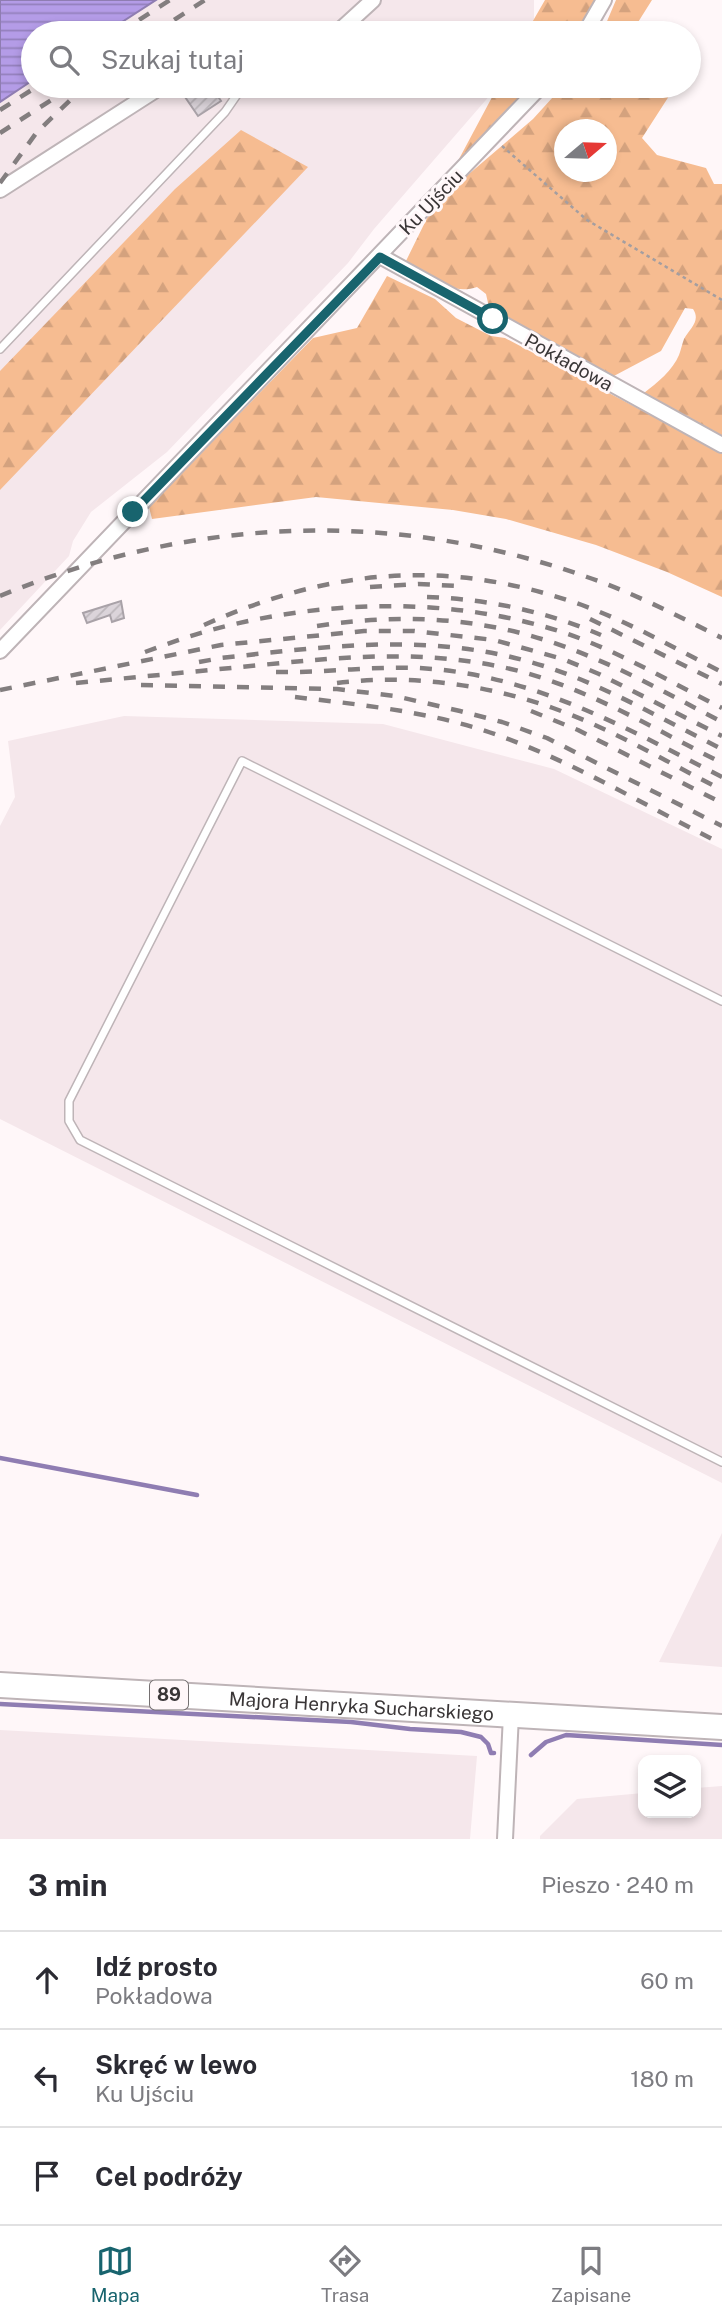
<!DOCTYPE html>
<html lang="pl">
<meta charset="utf-8">
<style>
:root{--surface:#fff;--page:#f7f7f7;--text:#2b2b33;--muted:#7c7c81;--line:#e1e1e2;--accent:#18646e}
body{margin:0;font-family:"Public Sans",sans-serif;background:var(--page);color:var(--text)}
.controls{position:absolute;right:21px;bottom:21px;display:grid;overflow:hidden;border-radius:14px;box-shadow:0 4px 10px #0003}
.controls button{width:63px;height:63px;display:grid;place-items:center;padding:0;border:0;border-bottom:2px solid var(--line);background:var(--surface);color:var(--text);font:35px sans-serif}
.compass{position:absolute;left:554px;top:119px;width:63px;height:63px;border-radius:50%;background:var(--surface);box-shadow:0 4px 10px #0003;rotate:71deg}
.stop{position:absolute;width:21px;height:21px;margin:-16px;border:5px solid #18646e;border-radius:50%;background:#fff}
.stop.end{background:#18646e;border-color:#fff;box-shadow:0 2px 7px #0008}
.list{margin:0;padding:0;list-style:none}
h2{display:flex;justify-content:space-between;align-items:center;height:91px;margin:0;padding:0 28px;font-size:30px}
h2 small{font-size:23px;font-weight:400;color:var(--muted)}
.list li{display:grid;grid-template-columns:46px 1fr auto;gap:21px;align-items:center;box-sizing:border-box;height:98px;padding:0 28px;border-top:2px solid var(--line)}
.list b{display:block;font-size:26px;white-space:nowrap}
.list p{margin:0;font-size:23px;white-space:nowrap;color:var(--muted)}
.list em{font-size:23px;font-style:normal;color:var(--muted)}
.icon{flex:none;width:38px;height:38px;fill:none;stroke:currentColor;stroke-width:2;stroke-linecap:round;stroke-linejoin:round}
.map{position:relative;flex:none;width:722px;height:1839px;overflow:hidden}
.search{position:absolute;background:var(--surface);box-shadow:0 4px 10px #0003;left:21px;right:21px;top:21px;height:77px;display:flex;align-items:center;gap:18px;box-sizing:border-box;padding:0 24px;border-radius:38px;color:var(--muted);font-size:26px}
.sheet{height:385px;background:var(--surface)}
nav{display:flex;justify-content:space-around;align-items:center;box-sizing:border-box;height:98px;border-top:2px solid var(--line);background:var(--surface);font-size:19px;color:var(--muted)}
nav a{display:grid;justify-items:center;gap:4px}
nav .on{color:var(--accent)}
.map>svg:first-child{display:block}
</style>
<div class="map">
<svg width="722" height="1839" viewBox="0 0 722 1839">
<defs>
<pattern id="forest-firs" width="22" height="20" patternUnits="userSpaceOnUse" patternTransform="scale(1.75)"><rect width="22" height="20" fill="#f6bc91"/><path d="M5 1l3.5 6h-7zM16 11l3.5 6h-7z" fill="#d4a27e"/></pattern>
<pattern id="water-rules" width="6" height="5" patternUnits="userSpaceOnUse" patternTransform="scale(1.75)"><rect width="6" height="5" fill="#b49ce7"/><path d="M0 2.5h6" fill="none" stroke="#9380bc"/></pattern>
<pattern id="building-hatch" width="6" height="6" patternUnits="userSpaceOnUse" patternTransform="scale(1.75)"><rect width="6" height="6" fill="#dbd4da"/><path d="M-1 1l2-2M0 6l6-6M5 7l2-2" fill="none" stroke="#bdb7bc"/></pattern>
</defs>
<rect width="100%" height="100%" fill="#fff7f9"/>
<path fill="#f5e7eb" d="M156,0H534V33H105Z
M33,80V86H498L374,229L348,263L167,452L91,512L73,541L69,556L0,630V102Z
M124,716L383,724L554,769L722,849V1483L0,1119V826L15,797L8,741Z
M722,1533V1667L659,1662Z
M0,1730L477,1756L470,1839H0Z
M722,1786V1839H540V1836L577,1799L643,1793V1813H696V1788Z"/>
<path fill="url(#forest-firs)" fill-rule="evenodd" d="M545,0H595L578,33H526Z
M616,0H652L635,27L640,33H602Z
M498,86H536L451,174Z
M563,86H668L671,93L642,138L657,155L706,168L714,184H722V438L644,393C657,383 673,370 679,355C681,350 682,344 684,339C690,328 701,321 693,309L685,308L661,351L612,377L490,312L486,294L477,287C452,296 425,276 404,265L434,204L533,119ZM564,130H606V172H564Z
M241,130L308,167L0,490V371L175,189Z
M387,276L435,299L456,318L491,336L505,338L722,453V597L667,572L596,545L506,519L453,510L316,497L152,519L149,507L313,338L357,328Z"/>
<path fill="url(#water-rules)" stroke="#8f7db2" stroke-width="2" d="M0,0H156L105,33H33V80L0,102Z"/>
<g fill="none" stroke-linecap="round" stroke-linejoin="round">
<path stroke="#8f7db2" stroke-width="4.5" d="M0,1458L197,1495
M0,1704L351,1722L410,1729L461,1732L481,1737L488,1744L491,1753H494
M531,1755L546,1742L566,1735L722,1745"/>
</g>
<path fill="url(#building-hatch)" stroke="#a9a2a8" stroke-width="2" d="M190,86H211L221,101L198,116L181,91Z
M121,601L124,618L112,622L110,615L87,623L83,613Z"/>
<g fill="none" stroke-linecap="round" stroke-linejoin="round">
<g stroke="#beb4b7" stroke-width="10">
<path id="service" d="M0,349L225,112L243,86
M722,1001L242,761L69,1101V1121L80,1140L722,1462"/>
</g>
<g stroke="#beb4b7" stroke-width="18">
<path id="minor" d="M337,33L373,0
M585,33L604,0
M0,190L162,86
M380,256L722,445
M0,651L541,86
M505,1839L511,1715"/>
</g>
<g stroke="#beb4b7" stroke-width="28">
<g id="trunk">
<path id="s1" d="M0,1685L722,1727"/>
</g>
</g>
<path stroke="#a49ea0" stroke-width="2.5" stroke-dasharray="3.5 3.5" stroke-linecap="butt" d="M502,146L587,220L722,300"/>
<use href="#service" stroke="#fff" stroke-width="7"/>
<use href="#minor" stroke="#fff" stroke-width="14"/>
<use href="#trunk" stroke="#fff" stroke-width="24"/>
<path stroke="#837e7f" stroke-width="4.5" stroke-dasharray="12 12" stroke-linecap="butt" d="M119,33L170,0
M154,33L205,0
M0,110L38,86
M0,133L73,86
M0,183L37,132L85,86
M370,587L418,584L457,586
M0,596C190,517 392,508 587,577C634,593 678,616 722,638
M427,597C487,599 545,611 601,635
M590,619L722,684
M204,625C332,568 449,558 582,605C631,623 676,649 722,672
M317,626C417,611 505,619 598,660C641,678 681,701 722,722
M145,652C167,644 189,636 211,630C325,599 456,596 568,634C622,653 672,683 722,708
M199,662L221,658C322,647 422,633 523,660C593,678 657,717 722,749
M276,672C324,673 371,666 419,668C532,674 624,727 722,777
M76,683C138,677 200,671 261,665C350,656 432,649 519,671C591,690 656,730 722,763
M337,683C409,674 485,684 553,708C612,729 667,762 722,790
M141,685L337,689L395,696L460,711L502,722L547,738L722,826
M0,690L221,645L364,631H414L494,640L563,659L599,674L722,736
M295,697C354,704 415,710 473,727C559,753 638,802 718,842
M531,711L578,730L722,803"/>
</g>
<g fill="none" stroke-linecap="round" stroke-linejoin="round">
<path stroke="#18646e" stroke-width="9" d="M133,512L380,257L493,319"/>
</g>
<g text-anchor="middle" stroke-width="6" stroke-linejoin="round" paint-order="stroke">
<rect fill="#fff7f9" stroke="#757071" stroke-width="2" x="150" y="1680.5" width="38" height="29" rx="5"/>
<g font-size="18" font-weight="bold" fill="#3a3637">
<text x="169" y="1701">89</text>
</g>
<g font-size="19" fill="#3a3637" stroke="#fff7f9">
<text transform="translate(431 202) rotate(-46)" y="7">Ku Ujściu</text>
<text transform="translate(569 362) rotate(29)" y="7">Pokładowa</text>
<text dy="7" stroke="none"><textPath href="#s1" startOffset="362">Majora Henryka Sucharskiego</textPath></text>
</g>
</g>
</svg>
<div class="controls">
<button><svg class="icon" aria-label="layers" viewBox="0 0 24 24"><path d="M12 4l9 5-9 5-9-5zM3 14l9 5 9-5"/></svg></button>
</div>
<svg class="compass" viewBox="-18 -18 36 36"><path d="M0-13l5 13h-10z" fill="#e53935"/><path d="M0 13l5-13h-10z" fill="#7c7c81"/></svg>
<div class="stop" style="left:493px;top:319px"></div>
<div class="stop end" style="left:133px;top:512px"></div>
<div class="search"><svg class="icon" aria-label="search" viewBox="0 0 24 24"><circle cx="10" cy="10" r="6"/><path d="M15 15l6 6"/></svg>Szukaj tutaj</div>
</div>
<section class="sheet">
<h2>3 min<small>Pieszo · 240 m</small></h2>
<ul class="list">
<li><svg class="icon" aria-label="ahead" viewBox="0 0 24 24"><path d="M12 20V5M6 11l6-6 6 6"/></svg><div><b>Idź prosto</b><p>Pokładowa</p></div><em>60 m</em></li>
<li><svg class="icon" aria-label="left" viewBox="0 0 24 24"><path d="M17 20v-9H6M10 6l-5 5 5 5"/></svg><div><b>Skręć w lewo</b><p>Ku Ujściu</p></div><em>180 m</em></li>
<li><svg class="icon" aria-label="arrive" viewBox="0 0 24 24"><path d="M6 21V4h12l-3 4 3 4H6"/></svg><div><b>Cel podróży</b></div></li>
</ul>
</section>
<nav>
<a class="on"><svg class="icon" aria-label="map" viewBox="0 0 24 24"><path d="M3 6l6-2 6 2 6-2v14l-6 2-6-2-6 2zM9 4v14M15 6v14"/></svg>Mapa</a>
<a><svg class="icon" aria-label="directions" viewBox="0 0 24 24"><path d="M12 3l9 9-9 9-9-9zM9 14v-3h6M13 9l2 2-2 2"/></svg>Trasa</a>
<a><svg class="icon" aria-label="saved" viewBox="0 0 24 24"><path d="M7 4h10v16l-5-4-5 4z"/></svg>Zapisane</a>
</nav>
